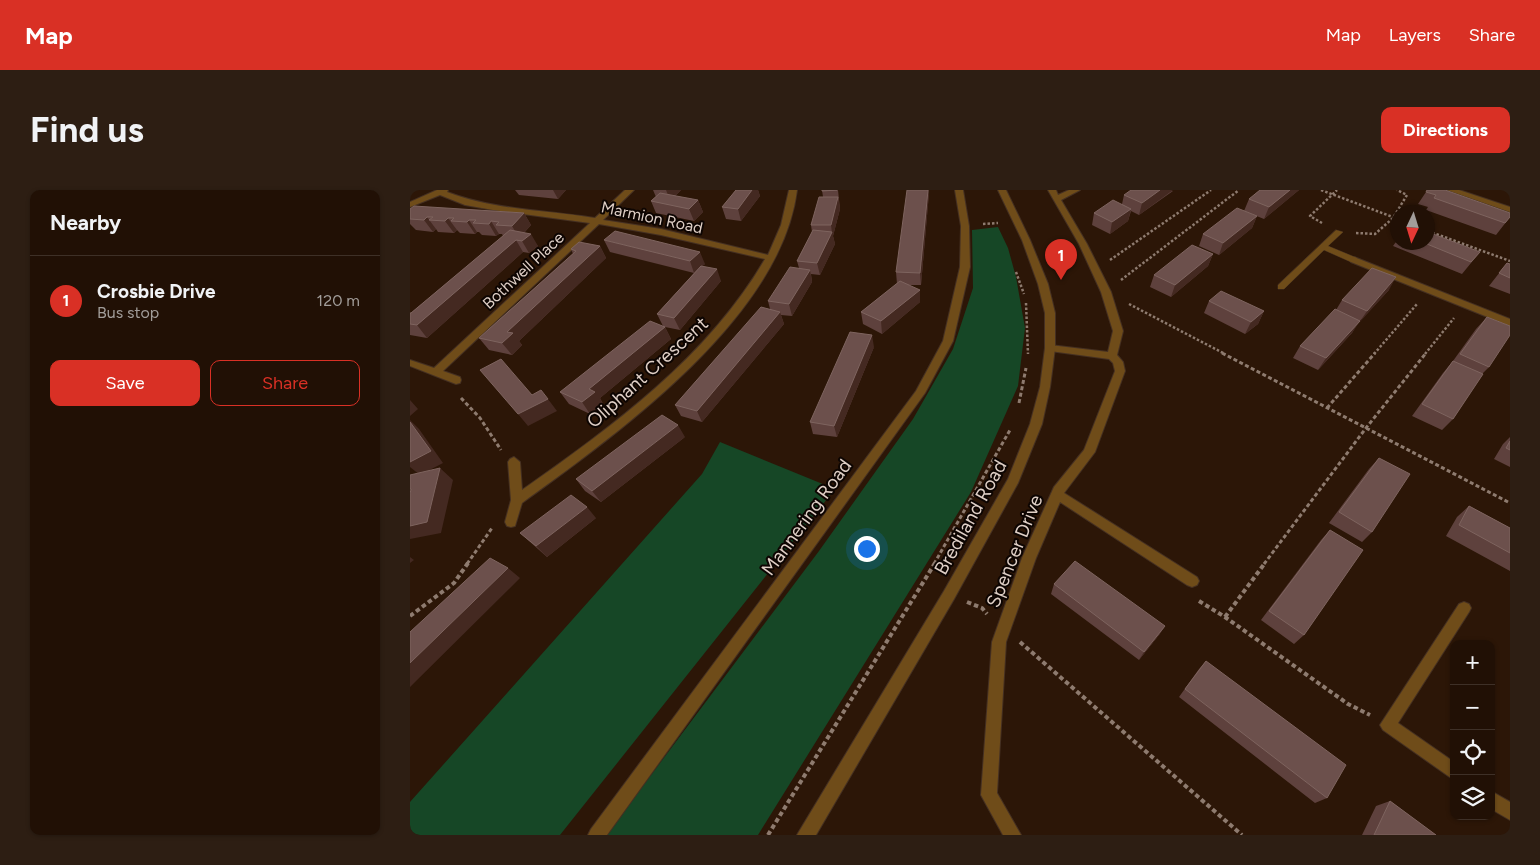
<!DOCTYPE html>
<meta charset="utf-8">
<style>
:root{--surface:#211005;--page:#2d1e13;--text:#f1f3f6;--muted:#a29d9a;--line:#3e3027;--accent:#d93025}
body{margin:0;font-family:Figtree,sans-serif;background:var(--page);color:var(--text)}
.controls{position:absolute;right:15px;bottom:15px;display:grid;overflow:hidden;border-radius:10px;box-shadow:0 1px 4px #0004}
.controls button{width:45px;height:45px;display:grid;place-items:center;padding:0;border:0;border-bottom:1px solid var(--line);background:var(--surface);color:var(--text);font:25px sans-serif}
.compass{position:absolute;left:980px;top:15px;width:45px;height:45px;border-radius:50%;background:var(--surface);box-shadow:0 1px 4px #0004;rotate:184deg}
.you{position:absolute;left:456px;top:358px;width:18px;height:18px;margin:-12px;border:4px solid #fff;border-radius:50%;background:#1a73e8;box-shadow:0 0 0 8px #1a73e833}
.badge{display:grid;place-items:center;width:32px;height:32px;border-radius:50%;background:var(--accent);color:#fff;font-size:16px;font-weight:700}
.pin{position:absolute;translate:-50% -41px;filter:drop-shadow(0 1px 2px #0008)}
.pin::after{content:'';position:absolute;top:26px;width:18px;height:15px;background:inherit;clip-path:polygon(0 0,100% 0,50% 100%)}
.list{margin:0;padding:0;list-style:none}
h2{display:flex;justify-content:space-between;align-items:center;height:65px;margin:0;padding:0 20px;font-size:21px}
h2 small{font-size:16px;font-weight:400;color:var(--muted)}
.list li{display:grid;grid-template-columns:32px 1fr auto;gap:15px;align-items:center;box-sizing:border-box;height:90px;padding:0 20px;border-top:1px solid var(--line)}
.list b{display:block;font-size:19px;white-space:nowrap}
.list p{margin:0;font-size:16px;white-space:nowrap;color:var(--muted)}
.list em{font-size:16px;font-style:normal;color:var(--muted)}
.actions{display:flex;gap:10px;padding:15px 20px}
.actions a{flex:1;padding:11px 0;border:1px solid var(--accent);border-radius:10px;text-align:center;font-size:18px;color:var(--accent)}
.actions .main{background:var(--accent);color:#fff}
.icon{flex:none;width:28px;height:28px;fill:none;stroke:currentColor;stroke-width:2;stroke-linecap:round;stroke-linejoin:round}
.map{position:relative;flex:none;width:1100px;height:645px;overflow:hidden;border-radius:10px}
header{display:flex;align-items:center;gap:30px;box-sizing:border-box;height:70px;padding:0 25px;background:var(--accent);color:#fff}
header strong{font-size:24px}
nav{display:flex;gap:28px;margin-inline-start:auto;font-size:18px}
.intro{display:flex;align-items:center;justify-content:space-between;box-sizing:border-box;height:120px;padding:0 30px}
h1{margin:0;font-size:35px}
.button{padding:12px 22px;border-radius:10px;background:var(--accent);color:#fff;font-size:18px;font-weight:700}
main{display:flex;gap:30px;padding:0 30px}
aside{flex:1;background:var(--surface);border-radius:10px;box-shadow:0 1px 4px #0004}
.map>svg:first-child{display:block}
</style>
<header>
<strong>Map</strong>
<nav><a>Map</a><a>Layers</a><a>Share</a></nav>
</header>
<div class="intro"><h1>Find us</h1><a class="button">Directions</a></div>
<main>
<aside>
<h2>Nearby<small></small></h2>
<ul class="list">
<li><span class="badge">1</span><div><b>Crosbie Drive</b><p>Bus stop</p></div><em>120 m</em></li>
</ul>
<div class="actions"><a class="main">Save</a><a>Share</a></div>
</aside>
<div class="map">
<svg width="1100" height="645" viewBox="0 0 1100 645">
<rect width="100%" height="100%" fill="#2c1607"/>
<path fill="#164726" d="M588,37L598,58L606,87L615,138L608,196L561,302L348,645H196L409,361L503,229L543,159L563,98L562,40Z
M310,252L425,299L150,645H0V612L292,284Z"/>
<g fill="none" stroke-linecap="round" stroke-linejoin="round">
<g stroke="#453022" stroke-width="1">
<path id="service" d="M926,40L933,42L918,56L947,68V72H941L914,60L874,99H868V95Z"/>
</g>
<g stroke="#453022" stroke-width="2">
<path id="minor" d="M27,0H38L37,2C84,20 135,20 185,28L215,0H224L193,30L251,39L358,65L371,35L379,0H387C371,127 210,242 112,313L105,336L101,337L97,336L95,332L101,310L98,272L100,269L104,267L110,272L112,300C203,236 298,167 355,69L251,45L189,34L33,181L50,187L51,190L50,193L46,194L0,176V170L24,178L180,33L83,20L55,15L30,5L0,17V12Z
M545,0H553L559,36L560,77L543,151L515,203L197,645H178L181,639L506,201L533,151L550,77L551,36Z
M638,0H646L648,5L659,0H670L651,10L677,54L701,102L713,141L707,165L713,172L715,181L685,262L654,303L787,387L789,391L787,395L782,397L777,395L650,312L626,368L596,452L587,603L611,645H593L571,605L582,452L612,368L644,297L674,260L705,181L703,173L699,169L640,161L635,158L640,155L698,162L703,141L691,102L669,54Z
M1037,0H1049L1100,17V22Z
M944,67L1100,129V136L941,72L940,70Z
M1054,412L1059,414L1061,418L1059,422L988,533L1044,572V590L973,540L970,535L1049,414Z
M1081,601L1100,612V630L1081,619Z"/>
</g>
<g stroke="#453022" stroke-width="2">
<path id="tertiary" d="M588,0H596L620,50L638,94L645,123V158L640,197L632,234L608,293L544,409L406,645H387L534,401L598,289L620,234L630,197L635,158V123L628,94L612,50Z"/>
</g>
<path stroke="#8e7b6f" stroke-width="2.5" stroke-dasharray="2.5 2" stroke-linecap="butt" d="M911,0L988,29
M912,33L900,26L927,0
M573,34L588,33
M1018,41L1100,71
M946,43L965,44L983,28L997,5L987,0
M700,70L801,0
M606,82L614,104
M711,90L829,0
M616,113L618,164
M719,114L815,164
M964,164L1007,114
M1015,164L1044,128"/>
<path stroke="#8e7b6f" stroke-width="3" stroke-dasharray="4 2.5" stroke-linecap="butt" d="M812,163L1100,313
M51,208L70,228L91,260
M609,213L616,178
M917,218L965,163
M57,374L82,338
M524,374L600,240
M854,374L956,238L1016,163"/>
<path stroke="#8e7b6f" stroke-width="4" stroke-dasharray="4.5 3" stroke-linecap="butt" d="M789,411L815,427L938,514L960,525
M557,412L572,418L577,424
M0,426L44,393L58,373
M815,427L855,373
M610,452L832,645
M358,645L525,373"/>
<use href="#service" fill="#6f4c19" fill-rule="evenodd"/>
<use href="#minor" fill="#6f4c19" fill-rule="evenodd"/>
<use href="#tertiary" fill="#6f4c19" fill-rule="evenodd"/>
</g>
<path fill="#5e413d" d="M105,0H156L148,9L109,5Z
M243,0H271L265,6L288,10L293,22L284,31L246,23L241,11L246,7Z
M326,0H348L350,6L331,31L316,29L312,17Z
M412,0H428L430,19L423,46L425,54L410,85L401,84L402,92L382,126L371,125L374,134L292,232L271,226L265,215L360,119L358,111L389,78L387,71L402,42L401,35L413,7Z
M850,0H889L854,29L834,21L839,9Z
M763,1L729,25L721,21L718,31L700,44L682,35L684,23L712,14L714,5Z
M1016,2L1100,27L1086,45L1016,20L1018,17L1008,14Z
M519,3L511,95H498L510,112L472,144L453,134L451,122L487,94L486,82Z
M0,19L114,23L121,35L114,43L128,56L119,63L113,62L17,148L0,145V123H1L93,46L92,44H89L86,46L72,45L69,42H67L65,44L50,43L47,40L44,43L28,42L26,39L23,42L6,40L0,34Z
M847,26L842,38L809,65L789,56L793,44Z
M988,49V52H1018L1070,62L1052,84L983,56Z
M194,50L295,74L292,76L311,91L270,140L255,137L261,149L190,208L193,214L180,224L159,214L150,202L253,136L247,124L284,83L200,62Z
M190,56L196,68L109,151L112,155L102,165L79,160L69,148L163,64L161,59Z
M803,64L798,76L761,107L740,97L744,85Z
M1097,73L1100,74V104L1079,96Z
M979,100L948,133L942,143L908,180L883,168L890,156L926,120L932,110Z
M799,111L854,121L848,134L835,144L794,123Z
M1077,127L1079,177L1072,184L1043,229L1032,240L1002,226L1033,183L1043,171L1066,139Z
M464,157L427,247L403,244L400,232Z
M275,247L191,312L175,301L166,289Z
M1100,247V277L1084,269L1093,254Z
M969,268L962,342L952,352L919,333L959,279Z
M1059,316L1100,338V381L1036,346L1047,327Z
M186,328L137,367L110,343Z
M920,340L894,445L884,454L851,430L911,350Z
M644,394L755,436L749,445L729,470L641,404Z
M796,471L917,608L905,613L769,507L789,479Z
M980,611L1026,645H952L966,616Z"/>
<path fill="#442921" d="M143,0H156L148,9Z
M256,0H271L260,10Z
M342,0H348L350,6L331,31L328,19Z
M518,0H519V3L511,95L510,83Z
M750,0H763L729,25L732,13Z
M880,0H889L854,29L859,17Z
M428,7L430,19L423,46L425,54L410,85L407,73L422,43L421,35Z
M288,10L293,22L284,31L279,19Z
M721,19L718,31L700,44L702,32Z
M114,23L121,35L109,48L102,36Z
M847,26L842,38L809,65L813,53Z
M17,27L26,39L23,42L14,30Z
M38,28L47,40L44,43L35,31Z
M59,30L67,42L65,44L57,32Z
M81,31L89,44L86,46L79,34Z
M121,44L128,56L119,63L112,51Z
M106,50L113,62L17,148L7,135Z
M190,56L196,68L109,151L112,155L102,165L92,153L97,142Z
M290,62L295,74L284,83L280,71Z
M803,64L798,76L761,107L765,95Z
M307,79L311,91L270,140L264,128Z
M400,80L402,92L382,126L379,114Z
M986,87L979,100L949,133L957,121Z
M510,100V112L472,144L471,131Z
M854,121L848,134L835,144L841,132Z
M370,122L374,134L292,232L287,221Z
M950,131L942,143L908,180L916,168Z
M255,137L261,149L190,208L193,214L180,224L172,212L179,199Z
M462,145L464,157L427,247L424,236Z
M138,209L147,221L118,236L108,224Z
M0,210L8,219L0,226Z
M0,230L9,239L33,273L10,285L0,277Z
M268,235L275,247L191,312L182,301Z
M30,278L43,290L31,343L0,349V336Z
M177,317L186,328L137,367L126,356Z
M0,367L4,370L0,373Z
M98,378L110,388L0,497V473Z
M755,436L749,445L729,470L734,462Z"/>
<path fill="#6c504c" stroke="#7e645f" d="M326,0H342L328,19L312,17Z
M412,0H427L412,1Z
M497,0H518L510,83L486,82Z
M721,0H750L732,13L714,5Z
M850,0H880L859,17L839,9Z
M1017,0H1035L1100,23V27L1095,33L1024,8L1026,5L1016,2Z
M250,3L288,10L279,19L241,11Z
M409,7H428L421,35H401Z
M703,10L721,19L702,32L684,23Z
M4,16L114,23L102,36L86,35L89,32L81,31L79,34L63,33L66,30H59L57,32L41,31L44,28H38L35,31L19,30L23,27H17L14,30L0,29V19Z
M827,18L847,26L813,53L793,44Z
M100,40L121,44L112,51L106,50L7,135L0,134V123H1Z
M403,40L422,42L407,73L387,71Z
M205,41L290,62L280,71L194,50Z
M1018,42L1070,62L1061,72L1012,52H1018Z
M169,52L190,56L97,142L103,143L92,153L69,148L166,61L161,59Z
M782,55L803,64L765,95L744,85Z
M1097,73L1100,74V88L1089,83Z
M291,76L307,79L264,128L247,124Z
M380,77L400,80L379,114L358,111Z
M962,78L986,87L957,121L932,110Z
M490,91L510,100L471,131L451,122Z
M811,101L854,121L841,132L799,111Z
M351,117L370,122L287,221L265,215Z
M925,119L950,131L916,168L890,156Z
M1077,127L1100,136V145L1079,177L1050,164Z
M240,131L255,137L179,199L185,202L172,212L150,202Z
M440,142L462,145L424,236L400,232Z
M91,169L122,205L131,200L138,209L108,224L70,180Z
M1043,171L1073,184L1043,229L1012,214Z
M252,225L268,235L182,301L166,289Z
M0,232L21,261L0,272Z
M1100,251V260L1096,258Z
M969,268L1000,284L962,342L929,322Z
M30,278L17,332L0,336V304L1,299H0V285Z
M161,305L177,317L126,356L110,343Z
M1059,316L1100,338V363L1049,335Z
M920,340L953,360L894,445L859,421Z
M80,368L98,378L0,473V442Z
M665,371L755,436L734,462L644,394Z
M796,471L936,575L917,608L775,499Z
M980,611L1026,645H964Z"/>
<g text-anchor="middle" stroke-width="4" stroke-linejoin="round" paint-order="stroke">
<g font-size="16" fill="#dfcfc6" stroke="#0d0502">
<text transform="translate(242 27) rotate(12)" y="6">Marmion Road</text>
<text transform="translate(113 80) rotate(-43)" y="6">Bothwell Place</text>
</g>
<g font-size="19" fill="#dfcfc6" stroke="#0d0502">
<text transform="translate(237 182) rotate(-42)" y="7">Oliphant Crescent</text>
<text transform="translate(396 327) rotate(-54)" y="7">Mannering Road</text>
<text transform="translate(560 327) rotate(-61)" y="7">Brediland Road</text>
<text transform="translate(604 361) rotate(-68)" y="7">Spencer Drive</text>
</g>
</g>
</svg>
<div class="controls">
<button>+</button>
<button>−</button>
<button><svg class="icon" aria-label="locate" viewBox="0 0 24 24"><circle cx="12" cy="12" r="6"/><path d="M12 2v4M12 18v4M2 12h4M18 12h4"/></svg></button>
<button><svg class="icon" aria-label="layers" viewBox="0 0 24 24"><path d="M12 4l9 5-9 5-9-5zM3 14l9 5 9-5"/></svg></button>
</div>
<svg class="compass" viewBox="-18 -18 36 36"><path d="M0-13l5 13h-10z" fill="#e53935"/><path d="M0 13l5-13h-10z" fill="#a29d9a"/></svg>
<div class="you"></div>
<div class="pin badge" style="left:651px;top:90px">1</div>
</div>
</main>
